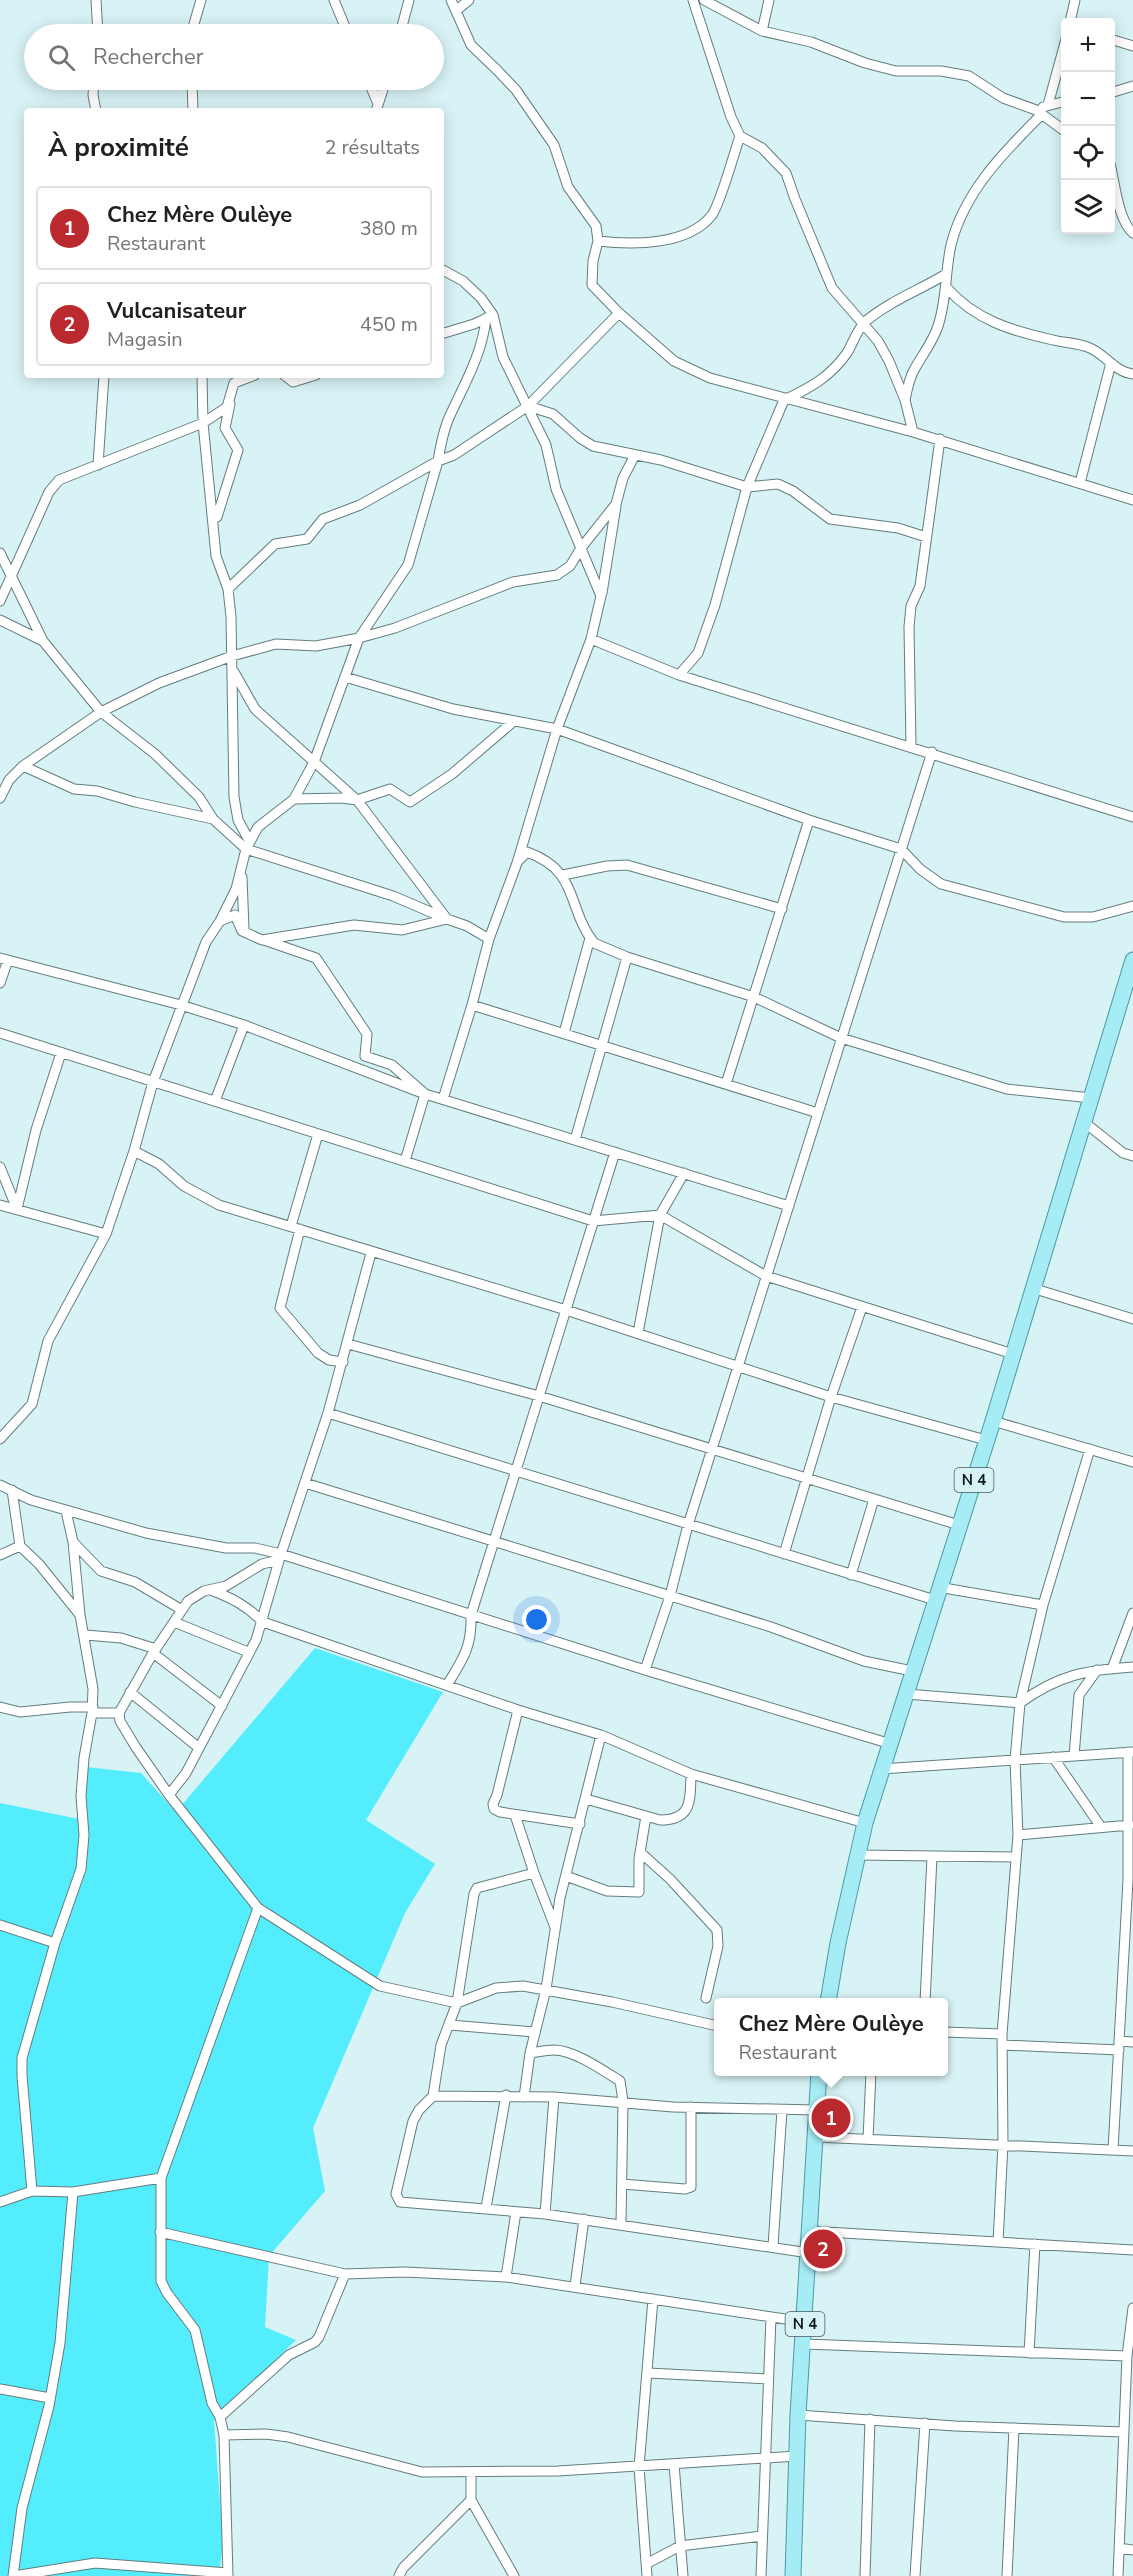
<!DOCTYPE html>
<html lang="fr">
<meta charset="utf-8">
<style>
:root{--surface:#fff;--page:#f2f2f2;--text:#202124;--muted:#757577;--line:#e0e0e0;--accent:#b9292d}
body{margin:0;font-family:"Nunito Sans",sans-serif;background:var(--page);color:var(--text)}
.controls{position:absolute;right:18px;top:18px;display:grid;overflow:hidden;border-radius:6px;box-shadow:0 3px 15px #0003}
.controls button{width:54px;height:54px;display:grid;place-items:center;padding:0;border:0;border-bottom:2px solid var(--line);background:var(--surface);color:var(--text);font:30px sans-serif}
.you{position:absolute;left:537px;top:1620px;width:21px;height:21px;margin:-15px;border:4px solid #fff;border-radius:50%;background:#1a73e8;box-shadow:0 0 0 9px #1a73e833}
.badge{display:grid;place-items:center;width:39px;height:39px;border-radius:50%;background:var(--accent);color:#fff;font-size:20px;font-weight:700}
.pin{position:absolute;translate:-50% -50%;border:3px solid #fff;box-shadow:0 2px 6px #0006}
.popup{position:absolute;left:714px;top:1998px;width:234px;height:78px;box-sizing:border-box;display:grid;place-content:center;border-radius:6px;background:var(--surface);filter:drop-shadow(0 2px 4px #0005);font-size:20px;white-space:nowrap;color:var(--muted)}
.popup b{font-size:22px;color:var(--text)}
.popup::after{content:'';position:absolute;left:50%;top:100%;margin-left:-12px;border:12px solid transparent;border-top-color:var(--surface)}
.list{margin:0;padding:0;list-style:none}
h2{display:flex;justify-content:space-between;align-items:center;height:78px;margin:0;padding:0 24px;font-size:26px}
h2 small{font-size:20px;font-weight:400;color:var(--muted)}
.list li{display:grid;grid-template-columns:39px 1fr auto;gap:18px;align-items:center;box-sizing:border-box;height:84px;margin:0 12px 12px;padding:0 12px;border:2px solid var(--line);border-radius:6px}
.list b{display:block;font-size:22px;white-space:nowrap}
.list p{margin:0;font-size:20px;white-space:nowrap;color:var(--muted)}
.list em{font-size:20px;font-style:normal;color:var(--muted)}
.icon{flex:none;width:33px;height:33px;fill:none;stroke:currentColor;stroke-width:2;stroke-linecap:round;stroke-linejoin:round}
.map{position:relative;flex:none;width:1133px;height:2576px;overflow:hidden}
.search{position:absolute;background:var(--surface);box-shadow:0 3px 15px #0003;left:24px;top:24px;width:420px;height:66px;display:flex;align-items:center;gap:15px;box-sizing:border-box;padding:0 21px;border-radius:33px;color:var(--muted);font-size:22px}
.panel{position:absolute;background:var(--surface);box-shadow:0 3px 15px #0003;left:24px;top:108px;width:420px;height:270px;border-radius:6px}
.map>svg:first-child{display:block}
</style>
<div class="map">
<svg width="1133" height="2576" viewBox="0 0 1133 2576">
<rect width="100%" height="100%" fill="#d8f3f6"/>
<path fill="#54edfd" d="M315,1648L443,1692L366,1820L435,1864L405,1913L313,2128L325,2191L269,2256L265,2327L296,2340L214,2420L223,2543L219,2576H0V1803L79,1819L86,1767L141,1773L176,1812Z"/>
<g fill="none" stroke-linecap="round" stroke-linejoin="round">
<g stroke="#647c7e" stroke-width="11">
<path id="street" d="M96,0L98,34
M334,0L348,34
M451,0L471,45L497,70L516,90L554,145L568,187L596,226L598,241L593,261L592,285L619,313L674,361L710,378L913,432
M693,0L731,117L740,136L762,148L786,173L795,199L832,288L878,341L889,361L905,400L913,432L1133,500
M704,0L762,31L811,42L865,63L896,71H941L969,76L1003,98L1036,110L1066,132
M457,10L469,0
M1070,22L1075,0
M762,31L769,0
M191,34L201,0
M400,34L409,0
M1110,39L1133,46
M94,80L93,95L96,111
M192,80L193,111
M368,80L378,104
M1110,93L1133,86
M1048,105L1066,39
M1043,107L1066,101
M376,111L386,80
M1110,164C1115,183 1118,220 1133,233
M598,241C632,245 688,246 712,215C721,202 734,153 740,136
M441,269L463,281L481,298L493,315L503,357L546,445L556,489L601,596L591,639L557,729L517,863L489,939L472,1005L443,1099
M947,288C975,320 1012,331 1053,340C1065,343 1079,343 1090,348C1106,355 1115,372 1133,374
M441,334L474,324L489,317
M202,375L203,423L216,556L228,589L231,617L234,797L238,820L250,842
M284,375L293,382L316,375
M905,400C907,390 909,379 914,370C922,355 933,342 938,326C947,299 945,272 951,245C964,192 1004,152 1041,115
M528,406L553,414L580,438L593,446L661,460L747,487L778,484L793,491L830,519L898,528L926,537
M98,465L104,375
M1080,483L1111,363
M217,517L238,450L225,428L230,404
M0,553L43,641L101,712L155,754L199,797L213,819
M228,589L275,544L307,539L323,519L360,505L438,461C440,448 443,433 448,420C463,386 482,356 486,318
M602,593L616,506
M0,601L49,492L59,480L203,423L227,407L234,383L255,375
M0,620L43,641
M591,639L679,675L1133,817
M234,672L255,709L357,800L447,919
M679,675L698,653L715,605L747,487L784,400C810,388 830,377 847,353C853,343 857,329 866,321C890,301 920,290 946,274
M345,677L453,709L557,729L809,820L901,849L920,869L941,884L1064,917H1093L1133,906
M911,746L909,627L911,606L920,586L940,439
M23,766L74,789L97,791L135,802L213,819L246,849L393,896L447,919
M0,798L9,780L23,766L101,712L159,683L232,656L276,644L316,646L359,638L395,628L513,582L557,575L570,566L581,548L616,504L623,478L635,455
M294,799L342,798L357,800L390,789L410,802L452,774L514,721
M518,861L527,852C580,871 566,907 594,943L627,957L754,997L841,1038L1007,1089L1091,1098
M563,875L607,866L627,865L782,909
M242,877L244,929
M220,921L236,889L246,849L258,827L294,799L314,762L359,638L408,565L438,461L454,455L528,406L619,313
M264,940L316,958L367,1034L365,1056L392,1065L425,1094L405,1161
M0,958L181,1005L244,1025L425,1094L789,1206
M0,983L8,960
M472,1005L818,1113
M0,1033L593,1221L660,1215L766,1276L1013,1354
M564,1033L590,938
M726,1084L809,820
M215,1101L244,1025
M1084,1122L1123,1153L1133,1156
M575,1140L627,957
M134,1151L159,1164L184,1186L219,1205L566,1310L831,1397L986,1440
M0,1167L17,1209
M0,1205L106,1234
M17,1209L36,1130L61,1053
M291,1226L318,1134
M300,1229L280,1308L318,1353L329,1360L343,1362
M1032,1288L1133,1319
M638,1333L660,1215L684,1173
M348,1344L539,1396L959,1525
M328,1413L935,1600
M993,1421L1133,1462
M0,1439L32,1404L48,1341L106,1234L134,1151L153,1082L206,942L220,921L235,915L242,931L262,940L354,925L402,930L447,919L467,926L489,939
M305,1483L771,1627L864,1661L912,1671
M0,1485L31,1500L146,1533L226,1548H255L281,1554L645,1670L891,1744
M12,1490L20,1546L39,1564L80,1615
M66,1511L73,1542L80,1615L93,1689L92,1713H119L120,1721L135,1746L169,1795L258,1908L380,1986L457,2003L496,1988L523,1986L612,2002L718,2026
M73,1542L101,1571L135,1582L182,1610
M784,1554L831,1397L862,1307
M0,1555L20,1546
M851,1575L874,1499
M938,1587L1043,1605
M211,1590C232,1598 247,1606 263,1622L518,1710L601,1735L691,1774L865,1823
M174,1622L248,1652
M86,1635L121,1638L156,1649
M153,1653L222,1706
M1112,1669L1133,1613
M645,1670L670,1596L688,1525L932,752
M447,1685C463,1659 472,1647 471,1615L615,1152
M130,1692L199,1748
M906,1694L1020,1703C1058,1675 1086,1670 1133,1667
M0,1707L20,1712L70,1707H93
M518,1710L497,1795L493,1804L494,1809L500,1812L580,1824
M119,1713L153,1653L188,1601L204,1591L226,1586L262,1564L279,1560
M1074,1756L1079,1695L1097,1670
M1053,1757L1101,1827
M881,1769L1133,1752
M169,1795L186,1773L256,1640L281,1554L328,1413L371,1253
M586,1799L660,1820C693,1820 690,1799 691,1774
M515,1815L534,1873L477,1888L474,1894L457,2003L441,2045L433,2096L419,2110L413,2121L396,2194L400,2202L545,2214L809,2253
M1018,1835L1130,1825
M640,1852L670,1879L717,1930L718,1946L706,1998
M857,1855L1015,1857
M534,1873L555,1927
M566,1876L607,1891L639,1892V1859L646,1816
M0,1925L55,1943
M925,2002L932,1857
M450,2025L534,2032
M944,2032L1002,2034
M1119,2041L1133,2042
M1002,2045L1119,2050
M530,2053C538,2052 546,2050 554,2050C574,2050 604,2071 620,2081L623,2101L621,2224
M433,2096L554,2097L673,2107L816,2110
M524,2097L530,2053L546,1989L560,1898L601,1735
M815,2137L1133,2151
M868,2139L871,2072
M1113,2150L1128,1880V1752
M622,2184L685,2189L691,2187V2107
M32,2191L22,2076V2058L55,1943L81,1869L84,1835L81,1796L84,1758L92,1713
M0,2202L32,2191L73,2192L161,2178
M486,2208L506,2095
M545,2214L554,2097
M809,2231L1133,2250
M160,2232L345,2274L405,2272L506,2277L805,2322
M998,2242L1003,2144L1002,2034L1018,1835L1015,1760L1020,1703L1043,1605L1090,1449
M773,2246L782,2110
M506,2277L516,2212
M575,2286L584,2219
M804,2344L1127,2356
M1029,2353L1035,2244
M648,2373L768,2379
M0,2389L50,2398
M798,2415L955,2426L1124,2432
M220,2417L289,2355L315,2342L319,2337L345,2274
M224,2435L266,2434L288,2437L422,2472L558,2471L797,2456
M674,2464L683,2576
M471,2473V2500L514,2576
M1119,2548L1133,2550
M648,2563L680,2546L762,2536
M13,2576L22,2508L49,2406L60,2343L73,2192
M14,2576L95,2563L228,2573
M228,2576L224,2435L220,2417L212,2403L195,2330L167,2293L161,2281V2178L258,1908
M399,2576L403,2568L471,2500
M647,2576L639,2467L653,2299
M761,2576L771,2317
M865,2576L870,2419
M915,2576L925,2423
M1007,2576L1014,2428
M1118,2576L1127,2356L1133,2308"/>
</g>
<g stroke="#4a9aa3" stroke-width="17">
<path id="primary" d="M828,2002L838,1943L865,1823L993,1421L1133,960
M793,2576L798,2415L819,2072"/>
</g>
<use href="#street" stroke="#fff" stroke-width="9"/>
<use href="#primary" stroke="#a6ecf4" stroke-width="15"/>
</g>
<g text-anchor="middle" stroke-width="4.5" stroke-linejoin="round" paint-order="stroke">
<g fill="#d8f3f6" stroke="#4b5a5c" stroke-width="1.5">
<rect x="954.5" y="1468" width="39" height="24" rx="4.5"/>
<rect x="785.5" y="2312" width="39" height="24" rx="4.5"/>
</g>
<g font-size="15" font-weight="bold" fill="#0f191a">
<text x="974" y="1485">N 4</text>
<text x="805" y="2329">N 4</text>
</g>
</g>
</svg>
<div class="controls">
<button>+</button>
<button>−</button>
<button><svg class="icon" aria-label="locate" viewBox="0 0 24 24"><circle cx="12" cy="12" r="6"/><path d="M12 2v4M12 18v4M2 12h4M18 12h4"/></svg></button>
<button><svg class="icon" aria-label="layers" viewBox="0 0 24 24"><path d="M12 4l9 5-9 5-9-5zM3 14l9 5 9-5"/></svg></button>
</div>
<div class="you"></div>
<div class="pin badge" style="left:831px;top:2118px">1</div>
<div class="popup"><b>Chez Mère Oulèye</b>Restaurant</div>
<div class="pin badge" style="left:823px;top:2249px">2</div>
<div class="search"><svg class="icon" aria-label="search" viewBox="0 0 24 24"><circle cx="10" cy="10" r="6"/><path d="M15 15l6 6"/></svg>Rechercher</div>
<section class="panel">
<h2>À proximité<small>2 résultats</small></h2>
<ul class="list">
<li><span class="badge">1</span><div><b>Chez Mère Oulèye</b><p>Restaurant</p></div><em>380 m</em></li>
<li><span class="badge">2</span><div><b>Vulcanisateur</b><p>Magasin</p></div><em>450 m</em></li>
</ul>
</section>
</div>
